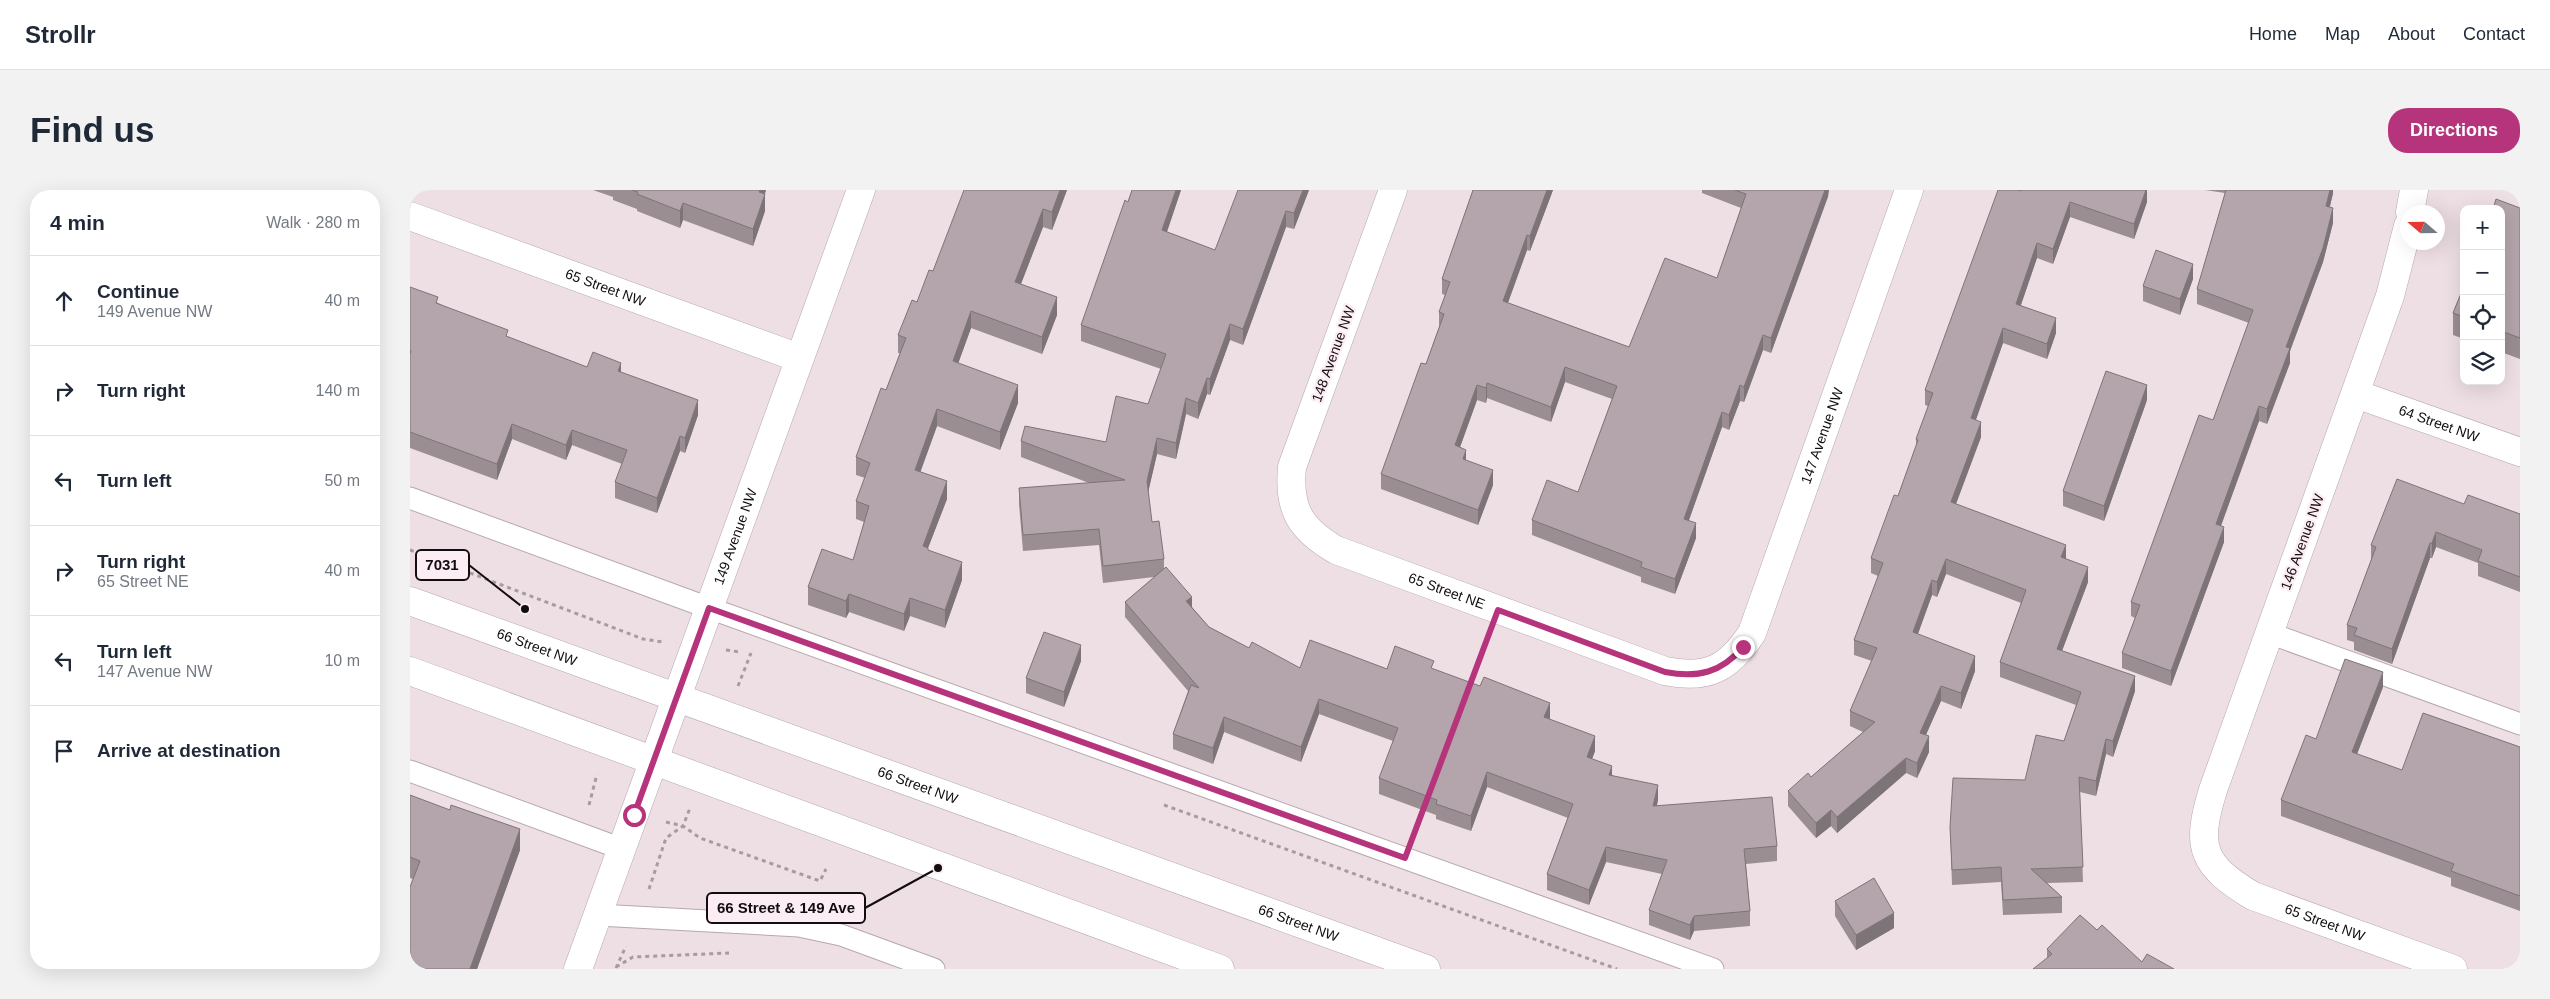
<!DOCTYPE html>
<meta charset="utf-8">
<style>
:root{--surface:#fff;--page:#f2f2f3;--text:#1f2937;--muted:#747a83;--line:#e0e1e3;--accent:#b6347c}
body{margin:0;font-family:Helvetica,sans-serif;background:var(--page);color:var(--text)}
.controls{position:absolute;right:15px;top:15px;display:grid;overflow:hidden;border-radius:10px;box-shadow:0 5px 20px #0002}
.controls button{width:45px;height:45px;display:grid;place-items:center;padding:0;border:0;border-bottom:1px solid var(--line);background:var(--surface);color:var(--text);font:25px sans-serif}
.compass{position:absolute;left:1990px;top:15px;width:45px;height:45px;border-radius:50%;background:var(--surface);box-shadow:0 5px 20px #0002;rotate:290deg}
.stop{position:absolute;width:15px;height:15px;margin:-11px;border:4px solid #b6347c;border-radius:50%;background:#fff}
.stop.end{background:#b6347c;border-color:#fff;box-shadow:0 1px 5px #0008}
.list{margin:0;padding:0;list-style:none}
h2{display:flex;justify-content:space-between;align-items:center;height:65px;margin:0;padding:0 20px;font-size:21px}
h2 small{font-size:16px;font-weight:400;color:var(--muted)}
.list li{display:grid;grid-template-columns:32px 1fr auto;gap:15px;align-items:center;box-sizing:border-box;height:90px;padding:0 20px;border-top:1px solid var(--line)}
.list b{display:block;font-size:19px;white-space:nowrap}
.list p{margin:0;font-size:16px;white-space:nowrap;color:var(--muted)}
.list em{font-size:16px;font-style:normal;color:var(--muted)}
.icon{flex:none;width:28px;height:28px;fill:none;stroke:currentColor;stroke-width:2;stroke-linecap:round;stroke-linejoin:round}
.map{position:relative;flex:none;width:2110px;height:779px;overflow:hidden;border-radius:20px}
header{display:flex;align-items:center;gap:30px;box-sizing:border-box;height:70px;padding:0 25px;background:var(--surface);border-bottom:1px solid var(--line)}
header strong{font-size:24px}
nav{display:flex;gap:28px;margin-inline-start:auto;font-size:18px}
.intro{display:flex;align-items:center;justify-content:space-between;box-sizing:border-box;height:120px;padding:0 30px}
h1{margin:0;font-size:35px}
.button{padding:12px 22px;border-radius:20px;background:var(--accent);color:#fff;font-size:18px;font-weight:700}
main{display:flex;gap:30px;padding:0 30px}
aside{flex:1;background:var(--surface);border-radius:20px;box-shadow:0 5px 20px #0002}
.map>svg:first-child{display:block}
</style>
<header>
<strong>Strollr</strong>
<nav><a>Home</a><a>Map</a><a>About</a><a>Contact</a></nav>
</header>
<div class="intro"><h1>Find us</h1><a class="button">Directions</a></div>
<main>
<aside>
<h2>4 min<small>Walk · 280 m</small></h2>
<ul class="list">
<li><svg class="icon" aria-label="ahead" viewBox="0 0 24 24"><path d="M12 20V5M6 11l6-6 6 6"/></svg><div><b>Continue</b><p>149 Avenue NW</p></div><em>40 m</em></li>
<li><svg class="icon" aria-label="right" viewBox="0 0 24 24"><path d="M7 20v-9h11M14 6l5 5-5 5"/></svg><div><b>Turn right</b></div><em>140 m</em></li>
<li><svg class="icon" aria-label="left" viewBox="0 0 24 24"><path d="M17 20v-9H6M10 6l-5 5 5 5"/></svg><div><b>Turn left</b></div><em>50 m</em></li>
<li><svg class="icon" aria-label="right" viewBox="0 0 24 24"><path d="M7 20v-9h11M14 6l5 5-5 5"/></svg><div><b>Turn right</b><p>65 Street NE</p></div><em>40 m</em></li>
<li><svg class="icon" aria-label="left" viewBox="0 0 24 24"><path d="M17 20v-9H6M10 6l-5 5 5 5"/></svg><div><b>Turn left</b><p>147 Avenue NW</p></div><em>10 m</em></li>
<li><svg class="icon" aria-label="arrive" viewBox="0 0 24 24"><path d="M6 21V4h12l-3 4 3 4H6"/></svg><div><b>Arrive at destination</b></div></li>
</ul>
</aside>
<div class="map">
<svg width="2110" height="779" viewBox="0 0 2110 779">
<rect width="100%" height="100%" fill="#eedfe5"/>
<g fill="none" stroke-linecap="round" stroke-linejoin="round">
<g stroke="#b6a8ae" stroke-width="23">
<path id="lane" d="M0,308L299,418L1303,779
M1859,443L2110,534
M0,581L212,659
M188,725L389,736L431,745L524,779"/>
</g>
<g stroke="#b6a8ae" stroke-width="29">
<g id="street">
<path id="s1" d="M983,0L882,277C878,319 890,339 926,360L1255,481C1298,490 1319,478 1342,443L1499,0"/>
<path d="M2000,22L2004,0"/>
<path id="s2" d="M0,26L389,168"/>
<path id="s3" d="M1998,36L1980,106L1803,600C1785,658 1792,675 1843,706L2043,779"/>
<path id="s4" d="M1946,204L2110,262"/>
</g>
</g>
<g stroke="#b6a8ae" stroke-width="29">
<g id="secondary">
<path id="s5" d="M0,411L1016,779"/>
<path d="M0,481L810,779"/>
<path id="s6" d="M168,779L451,0"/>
</g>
</g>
<path stroke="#a79ba0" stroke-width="3" stroke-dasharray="4 4" stroke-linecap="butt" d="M0,360L233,449L253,452
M316,460L330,462
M1060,494L1077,449
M328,496L341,463
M179,615L187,584
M754,615L1207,779
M256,632L273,636L290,648L410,691L416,679
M1006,642L1015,617
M239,699L256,648L273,636L280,618
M206,777L223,767L319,763
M206,778L216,756"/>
<use href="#lane" stroke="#fff" stroke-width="21"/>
<use href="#street" stroke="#fff" stroke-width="28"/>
<use href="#secondary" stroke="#fff" stroke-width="28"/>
</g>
<path fill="#9a8e93" d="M183,0H356L355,4V21L343,56L273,30L270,38L227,21V19L203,10V7Z
M657,0L642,40L633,37L611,94L647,125L632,164L561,138L548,173L608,213L590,260L527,236L510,282L537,309L518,358V360L552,390L535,438L500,426L494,441L439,422L436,428L398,415V397L443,370L454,332L446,329V311L455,288L446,285V267L476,200L490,163H488V145L507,112L523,81Z
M722,0H771L757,42L805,60L899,0L884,39L876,37L833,155L820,150L800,205L797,204L788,229L776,224L766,269L747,264L738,302L742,332L754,369V378L782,417L799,437L839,458L890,478L1024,479L1140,528L1139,529L1185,561L1182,569L1202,585L1248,610L1247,615L1367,656V671L1336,674L1340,721V736L1284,741L1280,750L1239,735V720L1252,684L1196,672L1179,715L1137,700V684L1158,628L1077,597L1061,641L1026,629V625L969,604V588L983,551L909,524L891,572L814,542L803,574L763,559V544L778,501L715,427V412L744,387L693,393L689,355L613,361L609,314V298L679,293L611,267V251L696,252L738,214L751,179L671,151V135Z
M1063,0H1143L1120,61L1117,60L1098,113L1219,157L1307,88L1331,18L1292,3V0H1419L1361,163L1353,160L1334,212L1330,211L1319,240L1312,237L1279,330L1286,348L1265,404L1231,392V387L1122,345V330L1168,302L1202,209L1155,192L1141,232L1077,208L1076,213L1067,210L1050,257L1056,270L1083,295L1068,335L971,299V284L1016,174L1029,137V122L1035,105L1032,104V89Z
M1737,0V12L1724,49L1660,27L1643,74L1627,68L1611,115L1646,143L1637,169L1593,153L1566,230L1571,247L1546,314L1656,369L1678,392L1652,461L1725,501L1703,567L1696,564L1686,606L1670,602L1673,692L1637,693L1652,707V723L1593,725L1591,692L1542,695L1540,637L1615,590L1654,551L1666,515L1590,487V472L1611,413L1536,384L1527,407L1522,405L1508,444L1565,481L1551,519L1531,511L1516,545L1519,562L1507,588L1496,583L1427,643L1421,636L1406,648L1378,616V601L1401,587L1453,542L1440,536V521L1462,471L1444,465V450L1468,386L1461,383V368L1488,306L1506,256V249L1518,216L1515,215V200L1611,1Z
M1795,0H1923L1920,17L1923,33L1913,72L1880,161V173L1857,234L1849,231L1811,336L1814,352L1761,496L1712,478V463L1725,428L1721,426V412L1803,230L1839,133L1787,114V99L1815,3Z
M2110,18V169L2091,162V19Z
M1783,89L1770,125L1733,111V96Z
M2054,96V149L2043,145V123Z
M0,97L28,113L98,147L177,177L211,182L288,225L275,263L270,261L247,323L205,308V292L212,274L162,255L156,270L102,249L87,290L0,258Z
M1737,210L1694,331L1653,316V301Z
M2054,314L2110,324V402L2068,386V373L2026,357L2022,368H2020L1982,474L1944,460V452L1937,450V435L1961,370V355Z
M671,471L654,517L616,503V488Z
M1973,497L1947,564L1992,580L2110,557V721L2041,696V688L1871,626V610L1906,549Z
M0,605L110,660L67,779H0L3,689L0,688Z
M1425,711L1484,738L1446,760L1425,726Z
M1687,740L1732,772L1637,767V759Z"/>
<path fill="#7d7478" d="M350,0H356L349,19V2Z
M650,0H657L642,40V22Z
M766,0H771L752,56V40Z
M893,0H899L884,39V23Z
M1137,0H1143L1120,61V46Z
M1415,0H1419L1418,7L1361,163V148Z
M1736,0H1737V12L1724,49V34Z
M1920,0H1923V4L1916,31V16Z
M355,4V21L343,56V39Z
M1660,12V27L1643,74V59Z
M273,13V30L270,38V21Z
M1923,18V33L1913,72L1880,161V173L1857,234V219L1876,157Z
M633,19V37L605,109V92Z
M876,21V37L833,155V139Z
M1117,45V60L1093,126V111Z
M1627,53V68L1606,129V114Z
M1783,74V89L1770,125V109Z
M647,107V125L632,164V147Z
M561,121V138L543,188V171Z
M1646,128V143L1637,169V154Z
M820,134V150L800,205V189Z
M1593,138V153L1561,243V228Z
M1353,145V160L1334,212V197Z
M211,173V189L208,181Z
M1155,177V192L1141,232V217Z
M797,188V204L788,229V213Z
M1077,193V208L1076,213V198Z
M608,195V213L590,260V242Z
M1067,195V210L1045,271V255Z
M1330,195V211L1319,240V225Z
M1737,195V210L1694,331V316Z
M776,208V224L766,269V253Z
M288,210V225L275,263V248Z
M1849,216V231L1806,349V334Z
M527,219V236L505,297V280Z
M1312,222V237L1274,344V329Z
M1571,232V247L1541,327V312Z
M102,234V249L87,290V274Z
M162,240V255L156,270V255Z
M270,246V261L247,323V308Z
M747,248V264L737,307V291Z
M1056,260V275L1053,269Z
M1083,280V295L1068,335V320Z
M537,291V309L518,358V375L513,356Z
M1286,333V348L1265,404V389Z
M1814,337V352L1761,496V481Z
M2026,342V357L2022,368V353Z
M2020,353V368L1982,474V459Z
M1656,355V371L1651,367Z
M1536,369V384L1527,407V392Z
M552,372V390L535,438V420Z
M1678,377V392L1647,474V459Z
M1522,390V405L1503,457V442Z
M439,404V422L436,428V411Z
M782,407V422L776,411Z
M500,408V426L494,441V424Z
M671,455V471L654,517V502Z
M1565,466V481L1551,519V503Z
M1973,482V497L1942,577V562Z
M1725,486V501L1703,567V551Z
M1531,496V511L1510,558V543Z
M909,509V524L891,572V557Z
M1140,513V528L1134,542V527Z
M814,527V542L803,574V558Z
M1185,546V561L1177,582V567Z
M1519,546V562L1507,588V573Z
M1696,549V564L1686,606V591Z
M1496,568V583L1427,643V627Z
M1202,576V591L1199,585Z
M1077,582V597L1061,641V626Z
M1248,595V610L1243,631V616Z
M1421,620V636L1406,648V633Z
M110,639V660L67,779H60Z
M1196,657V672L1179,715V700Z
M1484,723V738L1446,760V745Z
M1284,726V741L1280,750V735Z"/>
<path fill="#b3a5ab" stroke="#7d7478" d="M222,0H350L349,2L355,4L343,39L273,13L270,21L227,4L228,2Z
M554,0H650L642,22L633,19L605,92L647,107L632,147L561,121L543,171L608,195L590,242L527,219L505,280L537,291L513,356L518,358V360L552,372L535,420L500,408L494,424L439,404L436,411L398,397L412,359L443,370L459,316L446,311L460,273L446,267L471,198L476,200L496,148L488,145L502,110L507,112L519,80L523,81Z
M722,0H766L752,40L805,60L828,0H893L884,23L876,21L833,139L820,134L800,189L797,188L788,213L776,208L766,253L747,248L737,291L742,332L749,331L754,369L693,376L689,339L613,345L609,298L715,290L611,251L615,236L696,252L706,206L738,214L756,164L671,135L715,10L718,12Z
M1063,0H1137L1120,46L1117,45L1093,111L1219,157L1255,68L1307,88L1336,4L1325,0H1415L1361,148L1353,145L1334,197L1330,195L1319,225L1312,222L1274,329L1286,333L1265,389L1231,377L1232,372L1122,330L1137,290L1168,302L1207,196L1155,177L1141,217L1077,193L1076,198L1067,195L1045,255L1056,260L1053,269L1083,280L1068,320L971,284L1011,173L1016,174L1034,124L1029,122L1040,92L1032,89Z
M1588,0H1607L1611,1L1612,0H1736L1724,34L1660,12L1643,59L1627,53L1606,114L1646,128L1637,154L1593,138L1561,228L1571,232L1541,312L1656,355L1651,367L1678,377L1647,459L1725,486L1703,551L1696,549L1686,591L1669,587L1673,677L1621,679L1652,707L1593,710L1591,677L1542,680L1540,637L1543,588L1615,590L1626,545L1654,551L1671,502L1590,472L1616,400L1536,369L1527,392L1522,390L1503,442L1565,466L1551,503L1531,496L1510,543L1519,546L1507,573L1496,568L1427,627L1421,620L1406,633L1378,601L1398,583L1401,587L1465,532L1440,521L1467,458L1444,450L1473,373L1461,368L1484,305L1488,306L1508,250L1506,249L1523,203L1515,200Z
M1816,0H1920L1916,16L1923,18L1913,58L1876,157L1880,158L1857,219L1849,216L1806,334L1814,337L1761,481L1712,463L1730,415L1721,412L1789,225L1803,230L1843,120L1787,99Z
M2086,9L2110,18V148L2091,141V19H2083Z
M1746,60L1783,74L1770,109L1733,96Z
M2054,96V127L2043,123Z
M0,97L28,107L26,113L98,140L96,146L177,177L183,162L211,173L208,181L288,210L275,248L270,246L247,308L205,292L217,260L162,240L156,255L102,234L87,274L0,242V164L1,161L0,160Z
M1696,181L1737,195L1694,316L1653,301Z
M1987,289L2054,314L2058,305L2110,324V387L2068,371L2072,360L2026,342L2022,353H2020L1982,459L1944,445L1947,438L1937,435L1966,357L1961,355Z
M756,377L782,407L776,411L799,437L839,458L842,452L890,478L900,450L977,479L985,456L1024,471L1021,478L1070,496L1074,487L1140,513L1134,527L1185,546L1177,567L1202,576L1199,585L1248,595L1243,616L1362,607L1367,656L1334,659L1340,721L1284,726L1280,735L1239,720L1257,670L1196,657L1179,700L1137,684L1163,614L1077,582L1061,626L1026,614L1027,610L969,588L988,538L909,509L891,557L814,527L803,558L763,544L781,495L789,498L715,412Z
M634,442L671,455L654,502L616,488Z
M1935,469L1973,482L1942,562L1992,580L2013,523L2110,557V706L2041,681L2044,674L1871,610L1896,545L1906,549Z
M0,605L40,620L41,615L110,639L60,779H0V697L10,671L0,667Z
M1464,688L1484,723L1446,745L1425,711Z
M1670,725L1687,740L1692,735L1732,772L1737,764L1764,779H1623L1642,764L1637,759Z"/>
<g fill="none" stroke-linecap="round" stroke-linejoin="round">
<path stroke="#b6347c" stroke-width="6" d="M224,625L299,418L995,668L1088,420L1255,482C1288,488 1311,483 1333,457"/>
</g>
<g text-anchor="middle" stroke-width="4.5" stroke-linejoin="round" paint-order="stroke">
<g font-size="14" fill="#120d0f" stroke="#fcecf3">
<text dy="5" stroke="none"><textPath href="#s2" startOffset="208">65 Street NW</textPath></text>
<text transform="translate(923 164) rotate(-70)" y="5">148 Avenue NW</text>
<text dy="5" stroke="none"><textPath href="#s4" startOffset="88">64 Street NW</textPath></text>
<text dy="5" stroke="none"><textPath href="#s1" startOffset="1059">147 Avenue NW</textPath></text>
<text dy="5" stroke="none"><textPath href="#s6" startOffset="460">149 Avenue NW</textPath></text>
<text transform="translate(1892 352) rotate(-70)" y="5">146 Avenue NW</text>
<text dy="5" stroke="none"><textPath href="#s1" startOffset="514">65 Street NE</textPath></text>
<text dy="5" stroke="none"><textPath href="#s5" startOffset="135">66 Street NW</textPath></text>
<text dy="5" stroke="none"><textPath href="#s5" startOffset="540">66 Street NW</textPath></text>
<text dy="5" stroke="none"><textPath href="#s3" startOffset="802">65 Street NW</textPath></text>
<text dy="5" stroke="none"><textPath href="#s5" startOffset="945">66 Street NW</textPath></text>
</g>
</g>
<path fill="none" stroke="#120d0f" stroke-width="2" d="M115 419L59 375M528 678L455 718"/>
<g fill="#120d0f" stroke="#fcecf3" stroke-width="2">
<circle cx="115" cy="419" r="5"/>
<circle cx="528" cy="678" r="5"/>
</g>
<g fill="#fcecf3" stroke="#120d0f" stroke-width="2">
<rect x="6" y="360" width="53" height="30" rx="5"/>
<rect x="297" y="703" width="158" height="30" rx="5"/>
</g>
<g font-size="15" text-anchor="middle" font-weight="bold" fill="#120d0f">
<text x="32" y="380">7031</text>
<text x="376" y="723">66 Street &amp; 149 Ave</text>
</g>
</svg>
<div class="controls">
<button>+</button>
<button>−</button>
<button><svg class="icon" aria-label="locate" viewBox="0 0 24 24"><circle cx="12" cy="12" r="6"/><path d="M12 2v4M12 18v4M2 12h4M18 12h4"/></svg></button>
<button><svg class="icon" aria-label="layers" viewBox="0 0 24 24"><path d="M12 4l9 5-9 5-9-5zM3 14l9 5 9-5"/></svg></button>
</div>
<svg class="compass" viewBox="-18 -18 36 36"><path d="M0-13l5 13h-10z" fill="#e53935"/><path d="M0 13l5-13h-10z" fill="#747a83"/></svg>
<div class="stop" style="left:224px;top:625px"></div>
<div class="stop end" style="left:1333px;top:457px"></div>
</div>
</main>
